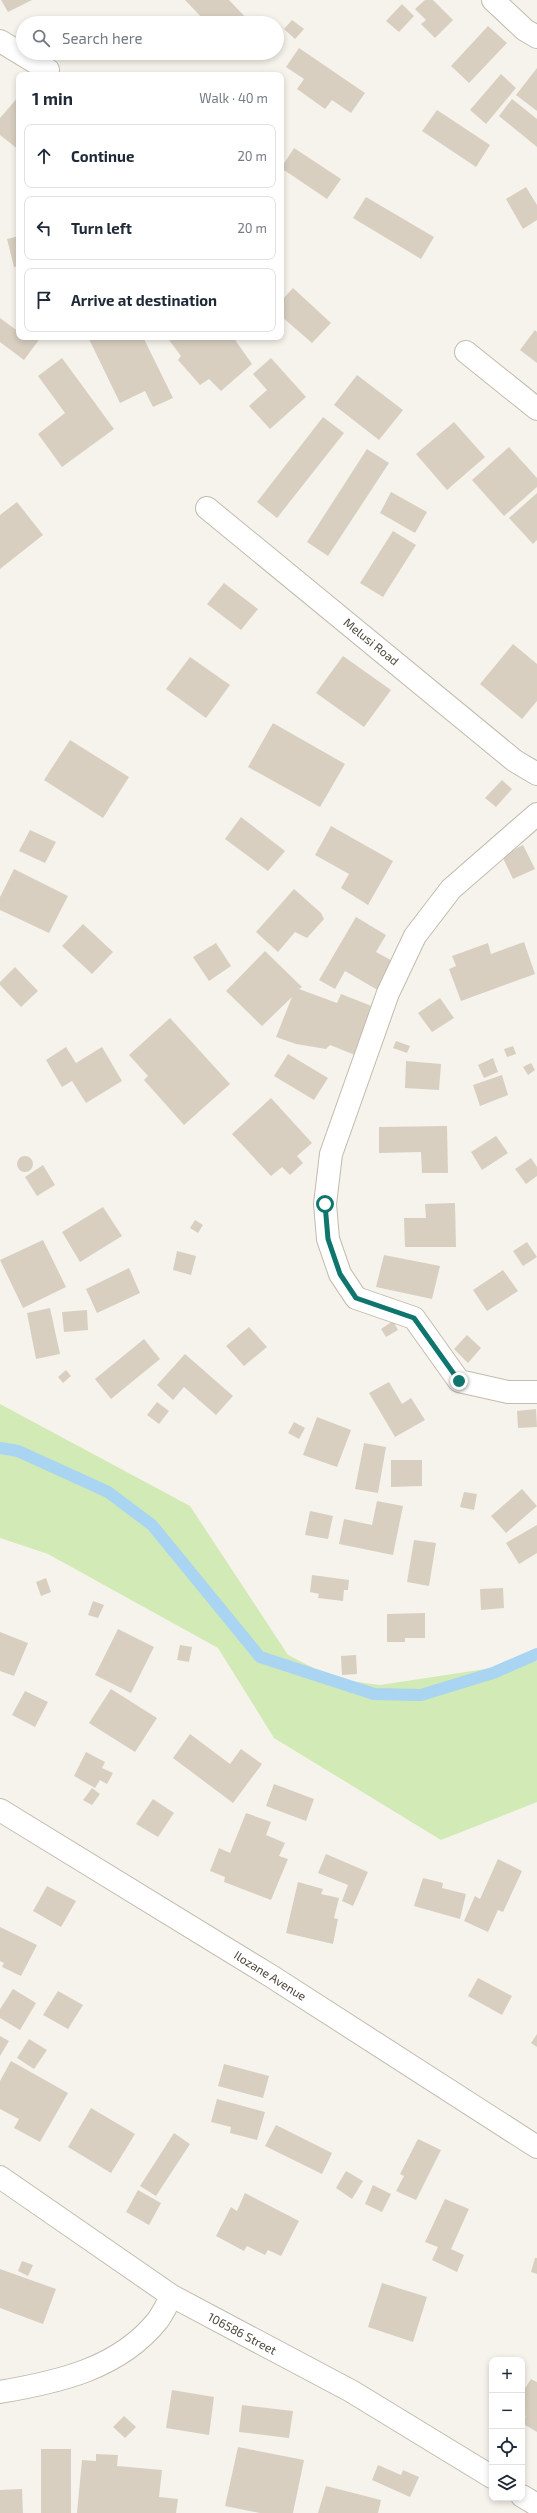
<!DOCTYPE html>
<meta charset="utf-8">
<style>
:root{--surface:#fff;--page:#f6f6f7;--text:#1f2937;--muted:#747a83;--line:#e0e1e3}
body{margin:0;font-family:"Exo 2",sans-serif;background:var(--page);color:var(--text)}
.controls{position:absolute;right:12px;bottom:12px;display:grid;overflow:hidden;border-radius:8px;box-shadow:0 2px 6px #0003}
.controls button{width:36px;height:36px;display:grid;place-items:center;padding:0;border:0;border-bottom:1px solid var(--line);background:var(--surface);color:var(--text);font:20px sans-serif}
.stop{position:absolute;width:12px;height:12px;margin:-9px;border:3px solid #0f766e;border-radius:50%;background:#fff}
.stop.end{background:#0f766e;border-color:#fff;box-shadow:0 1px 4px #0008}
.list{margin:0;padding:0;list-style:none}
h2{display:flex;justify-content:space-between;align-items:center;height:52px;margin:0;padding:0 16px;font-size:17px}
h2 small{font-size:13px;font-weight:400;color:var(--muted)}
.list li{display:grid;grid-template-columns:26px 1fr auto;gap:12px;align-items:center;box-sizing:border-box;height:64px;margin:0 8px 8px;padding:0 8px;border:1px solid var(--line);border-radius:8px}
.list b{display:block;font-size:15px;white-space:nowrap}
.list em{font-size:13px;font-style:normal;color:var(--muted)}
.icon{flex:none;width:22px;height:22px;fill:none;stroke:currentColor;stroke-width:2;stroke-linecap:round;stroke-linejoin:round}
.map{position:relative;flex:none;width:537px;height:2513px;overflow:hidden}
.search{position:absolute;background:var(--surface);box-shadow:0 2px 6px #0003;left:16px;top:16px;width:268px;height:44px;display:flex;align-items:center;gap:10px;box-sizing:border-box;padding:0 14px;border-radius:22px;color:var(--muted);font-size:15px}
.panel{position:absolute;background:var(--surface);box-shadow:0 2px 6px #0003;left:16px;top:72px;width:268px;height:268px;border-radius:8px}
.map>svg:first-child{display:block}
</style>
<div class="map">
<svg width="537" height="2513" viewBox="0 0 537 2513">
<rect width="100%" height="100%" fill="#f6f3ec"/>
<path fill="#d2eab5" d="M0,1404L190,1506L288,1655L335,1679L380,1685L537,1661V1802L441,1840L274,1738L218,1648L48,1554L0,1538Z"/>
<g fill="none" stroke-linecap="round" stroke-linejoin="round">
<path stroke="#a9d4f2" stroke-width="12" d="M0,1448L18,1451L108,1492L152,1525L260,1657L374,1694L421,1695L493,1673L537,1654"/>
</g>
<path fill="#d8cfc1" d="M1,0H32L8,12Z
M185,0H229L251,23H207Z
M425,0H433L453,20L435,38L421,24L426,20L415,9Z
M402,4L414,16L399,32L386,21Z
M292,20L304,29L295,39L284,29Z
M488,26L507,43L469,83L451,66Z
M299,48L365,93L351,113L332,100L325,109L297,89L304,79L286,67Z
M537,68V111L516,95Z
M501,74L516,88L486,124L470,110Z
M19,96V150L0,135V118Z
M512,99L537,119V147L499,116Z
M437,110L490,145L476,167L422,131Z
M294,148L341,179L327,199L281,168Z
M526,187L537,205V220L523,229L506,199Z
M366,197L434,237L421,259L353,218Z
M19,236V266L14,267L7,239Z
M293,288L331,323L312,343L281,316V301Z
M0,318L19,332V337H41L24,360L0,342Z
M535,330L537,332V363L520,350Z
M88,337H143L173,398L153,407L145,391L120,403Z
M172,337H233L252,364L221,391L209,379L200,385L178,360L181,356L169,340Z
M62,358L114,429L62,467L38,434L65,413L38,376Z
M271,358L306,397L270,429L249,406L267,390L253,374Z
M357,375L403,410L379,440L334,405Z
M323,417L344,433L277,518L257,502Z
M454,422L485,457L447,490L416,454Z
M509,447L537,478V487L504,516L472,480Z
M367,449L389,463L328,556L307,542Z
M391,492L427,512L415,533L380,513Z
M537,493V540L533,544L509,518Z
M17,502L43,535L0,569V515Z
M393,531L416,545L383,597L360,583Z
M224,583L258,609L241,630L207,604Z
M513,644L537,664V701L522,719L480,684Z
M343,656L391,690L364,727L316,693Z
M190,657L230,685L206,718L166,689Z
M273,723L345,764L320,807L248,767Z
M70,740L129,777L103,818L44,780Z
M502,780L512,789L496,807L485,798Z
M241,817L285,851L268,871L225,839Z
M331,826L393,861L368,905L341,888L349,874L315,855Z
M30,830L56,842L45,863L19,851Z
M523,845L535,869L513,879L502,856Z
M14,869L68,896L49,933L0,910V897Z
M294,889L321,913L324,919L307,938L295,932L278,952L256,932Z
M356,917L386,935L376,952L398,964L381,992L345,971L335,989L319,980Z
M83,924L113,952L92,974L62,946Z
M524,942L535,974L461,1001L449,969L456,966L452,956L488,943L491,954Z
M216,943L231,966L209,981L193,957Z
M265,951L302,987L299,989L337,1003L341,994L374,1007L355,1055L330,1045L326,1049L296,1044L276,1037L292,997L262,1026L226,991Z
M15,967L38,991L21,1007L0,985V982Z
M440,998L454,1018L432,1032L418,1013Z
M170,1018L230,1084L184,1125L144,1080L148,1076L129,1055Z
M396,1041L410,1046L407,1053L393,1048Z
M513,1046L516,1054L507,1057L504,1049Z
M66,1047L76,1063L102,1047L122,1081L86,1103L72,1081L62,1087L46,1060Z
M288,1054L328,1078L314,1100L274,1076Z
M493,1058L498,1072L484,1078L478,1065Z
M406,1061L441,1064L439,1090L405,1088Z
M531,1063L535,1070L528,1075L523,1067Z
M502,1075L508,1095L480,1106L473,1085Z
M271,1098L312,1143L297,1156L303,1163L290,1175L282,1167L271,1176L232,1134Z
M447,1126L448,1173H422L421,1152L379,1153V1127Z
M496,1136L508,1153L482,1170L471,1152Z
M17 1164a8 8 0 1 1 16 0a8 8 0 1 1-16 0Z
M531,1158L537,1167V1176L526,1184L515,1169Z
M43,1165L55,1185L37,1196L25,1177Z
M455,1203L456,1247H405L404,1218H426L425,1204Z
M103,1207L122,1236L80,1262L62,1232Z
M195,1220L203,1225L198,1233L190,1228Z
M43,1240L66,1287L23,1308L0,1260Z
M527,1242L537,1257L523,1266L513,1251Z
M177,1251L196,1256L191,1275L173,1270Z
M384,1255L440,1266L432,1299L376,1287Z
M129,1268L140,1293L97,1313L86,1289Z
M503,1270L518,1291L487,1311L473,1290Z
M50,1308L60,1354L36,1359L27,1313Z
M87,1310L88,1330L64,1332L62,1312Z
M393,1321L398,1330L386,1337L381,1329Z
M249,1327L267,1347L244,1366L226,1346Z
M467,1335L481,1348L468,1363L454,1349Z
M144,1339L160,1359L111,1399L95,1379Z
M185,1354L233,1396L216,1415L184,1387L173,1400L157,1385Z
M66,1370L71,1376L63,1383L58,1377Z
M389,1382L402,1404L411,1398L425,1420L395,1437L369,1393Z
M157,1402L169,1411L159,1424L147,1415Z
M536,1409L537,1427L518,1428L517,1411Z
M317,1417L351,1430L337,1467L303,1455Z
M294,1422L305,1428L299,1439L288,1433Z
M364,1443L386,1447L378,1493L355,1489Z
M391,1460H422V1486L391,1487Z
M522,1489L537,1506L506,1533L491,1516Z
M464,1492L477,1494L474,1510L460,1507Z
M377,1501L403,1506L393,1555L339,1544L344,1519L372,1525Z
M310,1511L333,1516L328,1539L305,1535Z
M537,1525V1553L519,1564L506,1543Z
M414,1540L436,1543L429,1586L407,1582Z
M312,1575L349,1580L348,1590H344L343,1601L318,1598L319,1594L310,1592Z
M46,1578L51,1592L41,1596L36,1582Z
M503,1588L504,1608L481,1610L480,1589Z
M93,1601L104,1605L98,1618L88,1615Z
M425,1613V1638H405V1642H387V1614Z
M118,1629L154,1647L131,1693L95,1675Z
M0,1632L28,1643L14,1676L0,1671Z
M180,1645L192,1647L189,1662L177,1660Z
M356,1655L357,1674L342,1675L341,1656Z
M111,1689L157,1718L135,1752L89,1723Z
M25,1691L48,1702L35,1727L12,1715Z
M190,1734L230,1764L241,1749L262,1764L233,1803L173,1758Z
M86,1752L105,1762L102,1768L113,1773L107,1784L100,1780L95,1788L74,1776Z
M274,1784L314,1799L306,1821L266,1806Z
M92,1788L100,1794L92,1805L83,1800Z
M153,1799L174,1813L158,1837L136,1824Z
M246,1813L271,1822L266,1835L285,1843L279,1856L288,1859L271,1900L224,1882L225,1877L210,1871L219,1848L230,1853Z
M326,1854L368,1872L353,1906L342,1901L348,1885L318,1873Z
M498,1859L522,1871L503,1912L498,1910L488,1932L464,1921L475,1896L480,1899Z
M423,1878L443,1883L442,1888L466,1894L460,1919L414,1906Z
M298,1882L323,1889L321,1894L339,1898L334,1918L338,1919L333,1944L286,1933Z
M47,1886L76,1901L61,1927L33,1911Z
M0,1927L37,1945L21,1976L2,1967L4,1963L0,1961Z
M478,1978L512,1996L502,2015L468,1996Z
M13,1989L36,2003L20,2030L0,2018V2009Z
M58,1991L83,2005L68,2029L43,2015Z
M537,2034V2047L531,2043Z
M0,2036L9,2041L0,2056Z
M29,2039L47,2050L34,2069L17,2058Z
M11,2061L68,2093L40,2142L14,2128L19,2119L0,2109V2081Z
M224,2064L269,2076L263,2098L218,2086Z
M217,2099L265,2112L257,2140L230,2133L231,2127L211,2122Z
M91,2108L135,2134L111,2173L68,2147Z
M276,2125L332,2153L322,2174L265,2146Z
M174,2133L190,2144L156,2196L140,2186Z
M418,2139L441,2150L416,2200L396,2191L404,2176L400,2174Z
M346,2171L363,2181L352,2199L336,2188Z
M373,2185L391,2194L382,2212L365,2204Z
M138,2190L161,2203L149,2225L126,2212Z
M245,2193L299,2221L281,2256L268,2250L265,2255L247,2246L244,2251L216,2236L231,2207L237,2211Z
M445,2199L469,2209L451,2249L464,2255L457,2272L432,2260L438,2247L425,2242Z
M535,2258H537V2274L531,2272Z
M22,2261L33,2265L28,2276L18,2271Z
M0,2269L56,2289L43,2324L0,2308Z
M382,2283L427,2297L413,2342L368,2327Z
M531,2379L537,2382V2432L522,2423L526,2416L522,2414V2393Z
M172,2390L214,2397L209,2435L166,2428Z
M242,2405L293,2411L289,2438L239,2432Z
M124,2416L136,2427L125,2438L113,2427Z
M238,2447L304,2460L293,2513H260L225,2506Z
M41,2449H71V2513H41Z
M96,2454L118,2455L117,2466L162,2470L159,2497L178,2499L176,2513H77L82,2460L96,2461Z
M378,2465L401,2475L403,2470L419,2477L410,2497L372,2480Z
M326,2486L381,2500L378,2513H318Z
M22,2489L23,2513H0V2490Z"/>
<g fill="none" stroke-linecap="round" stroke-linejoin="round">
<g stroke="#c2bbae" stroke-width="24">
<path id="minor" d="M493,0L525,30L537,37
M0,41L48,70
M466,352L537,409
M207,508L515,761L537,774
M537,814L451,889L415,936L388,993L331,1154L325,1204L328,1239L340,1274L356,1298L414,1318L459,1381L508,1392H537
M0,1810L271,1976L537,2147
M0,2177L172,2296L351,2391L492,2477
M0,2392C58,2382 119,2369 158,2320C163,2313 167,2304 172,2296
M522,2496L537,2505"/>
</g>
<use href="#minor" stroke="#fff" stroke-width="22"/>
</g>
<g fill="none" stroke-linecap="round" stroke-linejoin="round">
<path stroke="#0f766e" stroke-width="5" d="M325,1204L328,1239L340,1274L356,1298L414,1318L459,1381"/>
</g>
<g text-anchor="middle" stroke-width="3" stroke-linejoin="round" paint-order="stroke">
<g font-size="12" fill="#4b4439" stroke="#fff">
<text transform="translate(371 642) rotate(39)" y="4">Melusi Road</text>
<text transform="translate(270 1976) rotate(32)" y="4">Ilozane Avenue</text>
<text transform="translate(242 2334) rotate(28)" y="4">106586 Street</text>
</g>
</g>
</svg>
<div class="controls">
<button>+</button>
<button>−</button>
<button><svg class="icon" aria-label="locate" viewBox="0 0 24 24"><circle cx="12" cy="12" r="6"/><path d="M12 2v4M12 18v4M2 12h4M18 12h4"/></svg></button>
<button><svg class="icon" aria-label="layers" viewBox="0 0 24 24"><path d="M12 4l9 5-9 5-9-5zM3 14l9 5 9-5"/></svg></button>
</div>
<div class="stop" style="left:325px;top:1204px"></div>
<div class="stop end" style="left:459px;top:1381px"></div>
<div class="search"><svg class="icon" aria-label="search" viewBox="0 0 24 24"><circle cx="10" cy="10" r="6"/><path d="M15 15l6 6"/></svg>Search here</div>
<section class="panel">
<h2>1 min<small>Walk · 40 m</small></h2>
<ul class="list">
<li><svg class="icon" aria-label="ahead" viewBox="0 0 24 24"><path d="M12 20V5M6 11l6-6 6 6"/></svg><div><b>Continue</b></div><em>20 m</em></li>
<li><svg class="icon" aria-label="left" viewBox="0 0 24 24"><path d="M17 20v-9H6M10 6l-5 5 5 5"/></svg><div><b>Turn left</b></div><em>20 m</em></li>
<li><svg class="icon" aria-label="arrive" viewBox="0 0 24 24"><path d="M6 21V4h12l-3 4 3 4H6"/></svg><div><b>Arrive at destination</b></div></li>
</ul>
</section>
</div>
